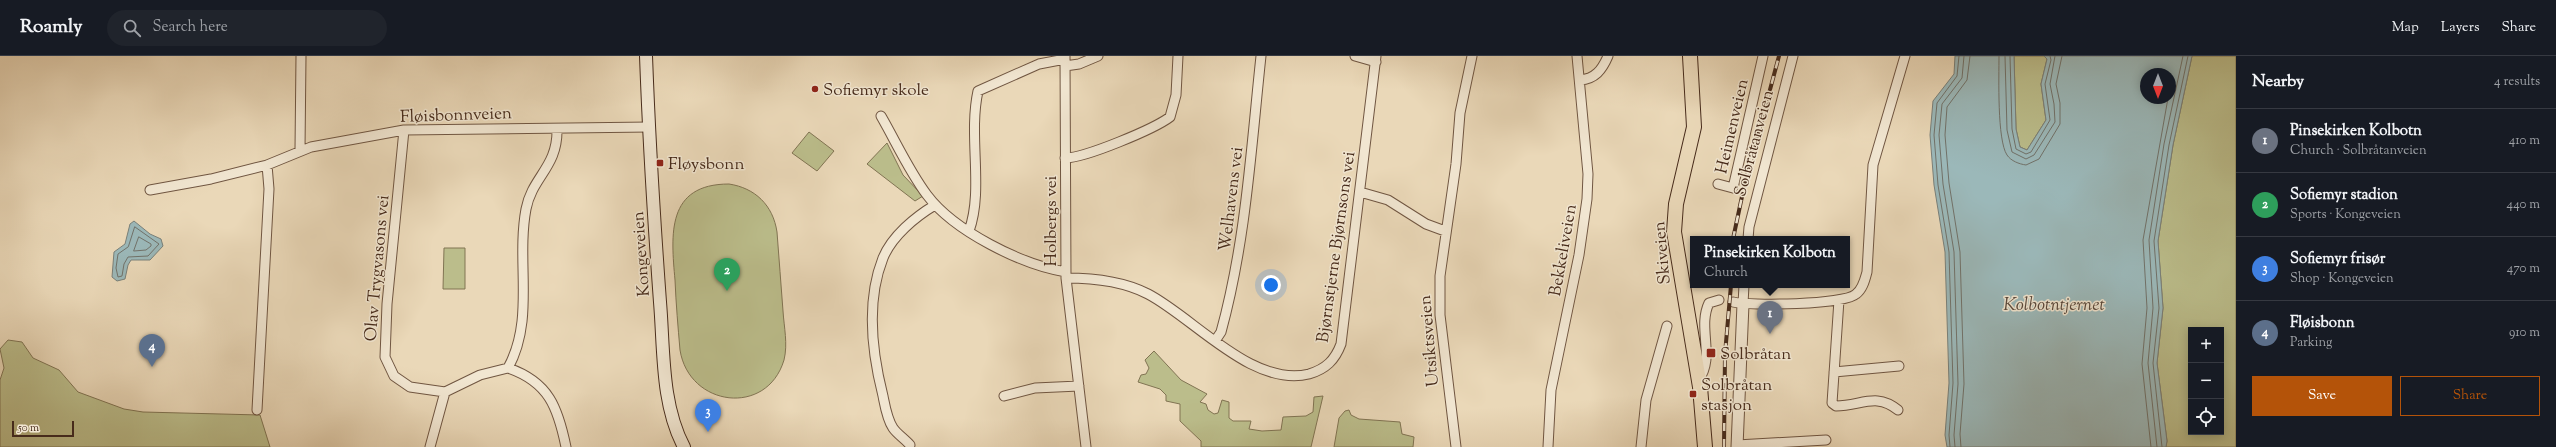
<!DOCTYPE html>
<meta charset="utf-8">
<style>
:root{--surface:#171b24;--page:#20242c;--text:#f1f3f6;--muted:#9ea1a6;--line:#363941;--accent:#b45309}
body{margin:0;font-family:"Sorts Mill Goudy",serif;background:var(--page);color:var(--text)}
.controls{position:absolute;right:12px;bottom:12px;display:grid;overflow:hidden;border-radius:0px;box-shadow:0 2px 10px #0003}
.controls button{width:36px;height:36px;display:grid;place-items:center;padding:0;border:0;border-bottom:1px solid var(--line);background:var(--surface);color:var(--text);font:20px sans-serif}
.compass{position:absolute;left:2140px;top:12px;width:36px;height:36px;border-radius:50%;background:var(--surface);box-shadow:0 2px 10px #0003;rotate:180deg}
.scale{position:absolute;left:12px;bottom:10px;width:62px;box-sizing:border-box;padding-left:4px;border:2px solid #472b1b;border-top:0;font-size:11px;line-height:14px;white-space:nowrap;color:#472b1b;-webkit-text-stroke:3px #f1e6d1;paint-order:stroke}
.you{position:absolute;left:1271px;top:229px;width:14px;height:14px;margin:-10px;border:3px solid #fff;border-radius:50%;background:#1a73e8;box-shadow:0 0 0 6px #1a73e833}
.badge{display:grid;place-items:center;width:26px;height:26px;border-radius:50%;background:var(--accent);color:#fff;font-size:13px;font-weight:700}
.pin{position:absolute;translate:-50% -33px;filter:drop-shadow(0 1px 2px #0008)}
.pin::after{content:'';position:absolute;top:21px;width:14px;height:12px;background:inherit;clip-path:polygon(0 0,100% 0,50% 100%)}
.popup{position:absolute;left:1690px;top:180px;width:160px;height:52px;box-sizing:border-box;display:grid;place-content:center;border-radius:0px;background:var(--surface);filter:drop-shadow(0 1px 3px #0005);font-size:13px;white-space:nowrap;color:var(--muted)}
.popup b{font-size:15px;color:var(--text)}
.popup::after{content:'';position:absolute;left:50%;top:100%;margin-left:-8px;border:8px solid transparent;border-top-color:var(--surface)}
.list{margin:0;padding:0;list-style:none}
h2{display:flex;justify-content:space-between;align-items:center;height:52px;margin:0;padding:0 16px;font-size:17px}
h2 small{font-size:13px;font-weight:400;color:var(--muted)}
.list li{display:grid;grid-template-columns:26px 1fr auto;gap:12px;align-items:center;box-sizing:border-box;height:64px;padding:0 16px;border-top:1px solid var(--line)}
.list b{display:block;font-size:15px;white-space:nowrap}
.list p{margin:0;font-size:13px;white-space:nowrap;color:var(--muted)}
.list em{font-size:13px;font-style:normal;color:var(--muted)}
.actions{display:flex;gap:8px;padding:12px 16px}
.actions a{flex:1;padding:9px 0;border:1px solid var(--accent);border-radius:0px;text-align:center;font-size:14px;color:var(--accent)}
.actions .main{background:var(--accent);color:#fff}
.icon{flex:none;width:22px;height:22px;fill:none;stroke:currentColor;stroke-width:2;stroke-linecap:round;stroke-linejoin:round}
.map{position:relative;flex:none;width:2236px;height:391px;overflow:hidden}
header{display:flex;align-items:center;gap:24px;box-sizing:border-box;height:56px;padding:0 20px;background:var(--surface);border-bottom:1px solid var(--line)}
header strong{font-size:19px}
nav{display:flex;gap:22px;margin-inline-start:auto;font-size:14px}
.search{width:280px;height:36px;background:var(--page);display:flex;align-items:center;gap:10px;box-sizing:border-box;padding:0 14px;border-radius:22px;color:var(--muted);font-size:15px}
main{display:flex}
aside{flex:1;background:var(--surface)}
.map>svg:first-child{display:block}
</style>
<header>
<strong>Roamly</strong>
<div class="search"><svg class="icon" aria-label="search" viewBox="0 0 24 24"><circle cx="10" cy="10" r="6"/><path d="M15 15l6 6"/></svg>Search here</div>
<nav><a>Map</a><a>Layers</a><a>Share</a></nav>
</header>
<main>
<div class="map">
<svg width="2236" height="391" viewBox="0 0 2236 391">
<rect width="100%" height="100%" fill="#ead8b8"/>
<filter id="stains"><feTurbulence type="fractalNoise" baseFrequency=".005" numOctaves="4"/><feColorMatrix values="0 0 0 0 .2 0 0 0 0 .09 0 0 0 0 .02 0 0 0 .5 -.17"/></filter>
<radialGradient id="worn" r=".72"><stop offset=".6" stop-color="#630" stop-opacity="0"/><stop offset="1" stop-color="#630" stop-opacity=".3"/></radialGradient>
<path fill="#bbbd8b" stroke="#817453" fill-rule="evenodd" d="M2014,0H2044L2047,3L2041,28L2046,64L2027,94L2020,91L2016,73Z
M2192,0H2236V391H2166L2167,385L2157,307L2163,252L2158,185L2173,89ZM2191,274H2221V376H2191Z
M809,76L834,95L817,115L792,97Z
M887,87L903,119L923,140L915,145L867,108Z
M729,128C755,132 773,149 777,176C779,202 781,229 783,255C784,271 788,288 784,304C767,361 689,351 680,294C678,271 676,248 675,224C671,179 666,128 729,128Z
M444,192H465V233H443Z
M8,284L22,286L33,302L59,314L78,336L124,353L143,356L260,359L270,391H0V324L4,312L0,293Z
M1154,295L1181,324L1207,338L1200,346L1206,348L1208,354L1214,358L1218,357L1222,344L1229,346V362L1233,365H1251L1249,373L1262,375L1281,374L1283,361L1306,360L1313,356L1314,341L1323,340L1311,391H1201V385L1180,365V348L1166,345V339L1160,333L1138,326L1141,319L1146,318L1149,312L1145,304Z
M1349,354L1351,359L1359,363L1400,366L1402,378L1414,381L1413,391H1334L1339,362L1345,355Z"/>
<path fill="#9bb8b9" stroke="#79807a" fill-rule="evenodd" d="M1955,0H2014L2016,73L2020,91L2027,94L2046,64L2041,28L2047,3L2044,0H2192L2173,89L2158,185L2163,252L2157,307L2167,385L2166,391H1947L1945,379L1949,327L1945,196L1934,129L1930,79L1933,45L1954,18ZM2146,18H2170V42H2146Z
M134,165L150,178L161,183L163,190L150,204H131L128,209L125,223L117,225L112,221L114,196L125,188L130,168Z"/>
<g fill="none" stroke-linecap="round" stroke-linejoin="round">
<path stroke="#71726a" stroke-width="1" d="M1999,0C1999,21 1997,84 2007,99C2011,105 2019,108 2026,109L2039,103L2060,68V47L2056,28L2062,0
M2005,0L2007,74L2012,96L2026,103L2034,99L2055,66L2054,48L2050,28L2055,0
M2010,0L2012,73L2016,93L2026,98L2031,96L2050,64L2045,28L2051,4L2050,0
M135,171L159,188L148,200L128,201L124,208L122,220L118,221L116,212L118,198L128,191Z
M139,181L151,188V190L146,194L134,195Z
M1950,391L1949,379L1953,327L1949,196L1938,129L1934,79L1937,47L1957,20L1959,0
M1955,391L1954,379L1958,328L1954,196L1943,128L1939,79L1942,48L1962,22L1964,0
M1961,391L1960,378L1964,328L1960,196L1949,127L1945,79L1947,51L1967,24L1970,0
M2151,391L2142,308L2147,252L2143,184L2168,42
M2157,391L2148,307L2153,252L2149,184L2164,88L2183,0
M2162,391L2153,307L2159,252L2154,185L2169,89L2188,0"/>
<g stroke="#705642" stroke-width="11">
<path id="minor" d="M1065,0L1066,222L1086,391
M1355,0L1376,6
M1065,10L1079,8L1098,0
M1580,24C1595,23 1602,14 1608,0
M881,60C896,86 909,115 927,139C954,175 1022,209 1066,216
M404,74L387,248L385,301L394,320L410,331L445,336
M300,94L301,0
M1065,102C1085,102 1154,73 1170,61L1176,39L1178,0
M1718,128L1733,132L1763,0
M150,134L211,123L267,109L311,91L404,74L650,71
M1360,136L1388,144L1426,168L1445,175
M969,175C984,133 968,81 978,35L1039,8L1065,3
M1748,183L1749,171L1793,0
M1066,222C1094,222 1123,225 1148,238C1194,262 1253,332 1309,318C1326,313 1335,304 1341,288L1376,0
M1839,244L1832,347L1836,350C1861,350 1876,336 1898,354
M1733,246C1750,250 1844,249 1856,238C1863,233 1865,223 1867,216L1873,109L1905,0
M1743,248L1744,229
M1215,285L1221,276C1246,185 1251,93 1261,0
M508,312C549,326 558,352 566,391
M1834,316L1899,310
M1698,325C1716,301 1697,272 1709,247L1719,244
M1004,340L1035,332L1079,330
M257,354L269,133L267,109
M910,389C905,383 897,378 893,372C887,363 885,350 883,340C872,297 866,245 883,202C892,180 915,161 935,149
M1737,389L1826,384
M430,391L445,336L480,319L508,312C535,263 516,207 526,153C532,121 558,111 557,73
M1456,391L1440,259V220L1456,108L1460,57L1472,0
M1548,391L1551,334L1579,199L1587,143L1588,118L1577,0
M1641,391L1646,344L1667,270"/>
</g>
<g stroke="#705642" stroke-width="13">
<path id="tertiary" d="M1737,391L1743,248"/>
</g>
<g stroke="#472b1b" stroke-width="14">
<path id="secondary" d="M646,0C649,82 654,164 660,246C664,293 661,348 684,391"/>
</g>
<g stroke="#472b1b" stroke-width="16">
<path id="primary" d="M1690,0L1694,71L1676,148L1674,176L1700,331L1705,391"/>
</g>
<use href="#minor" stroke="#f1e6d1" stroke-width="9"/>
<use href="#tertiary" stroke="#f1e6d1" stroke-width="11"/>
<use href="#secondary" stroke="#f1e6d1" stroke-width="12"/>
<use href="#primary" stroke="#ead8b8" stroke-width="14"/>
<g stroke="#472b1b" stroke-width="4">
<path id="rail" d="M1733,183L1744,131L1779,0
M1724,391L1725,298L1731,229"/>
</g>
<use href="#rail" stroke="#f1e6d1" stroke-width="2.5" stroke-dasharray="8" stroke-linecap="butt"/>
</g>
<g fill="#8f2418" stroke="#f1e6d1" stroke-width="1.5">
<circle cx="815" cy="33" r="4"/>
<rect x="656" y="103" width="8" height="8" rx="2"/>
<rect x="1706" y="292" width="10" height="10" rx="2"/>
<rect x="1689" y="334" width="8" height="8" rx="2"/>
</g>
<g text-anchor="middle" stroke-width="3" stroke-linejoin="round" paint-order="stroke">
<g font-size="17" fill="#472b1b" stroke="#f1e6d1" text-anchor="start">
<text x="823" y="39">Sofiemyr skole</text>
<text x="668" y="113">Fløysbonn</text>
<text x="1720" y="303">Solbråtan</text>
<text x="1701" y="334">Solbråtan<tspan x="1701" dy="20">stasjon</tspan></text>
</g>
<g font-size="17" fill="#472b1b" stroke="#f1e6d1">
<text transform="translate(456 58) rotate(-2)" y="6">Fløisbonnveien</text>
<text transform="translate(1731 70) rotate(-77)" y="6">Heimenveien</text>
<text transform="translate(1753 87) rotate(-75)" y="6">Solbråtanveien</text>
<text transform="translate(1230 143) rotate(-83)" y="6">Welhavens vei</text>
<text transform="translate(1050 165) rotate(-90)" y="6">Holbergs vei</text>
<text transform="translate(1335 191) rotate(-82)" y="6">Bjørnstjerne Bjørnsons vei</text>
<text transform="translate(1562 194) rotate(-80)" y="6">Bekkeliveien</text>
<text transform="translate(1661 197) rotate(-95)" y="6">Skiveien</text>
<text transform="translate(640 198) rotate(-94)" y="6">Kongeveien</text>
<text transform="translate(376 212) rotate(-85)" y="6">Olav Trygvasons vei</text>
<text transform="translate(1428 285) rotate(-95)" y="6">Utsiktsveien</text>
</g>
<g font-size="18" font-style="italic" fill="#58473b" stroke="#f1e6d1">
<text x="2054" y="254">Kolbotntjernet</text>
</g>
</g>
<rect width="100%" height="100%" filter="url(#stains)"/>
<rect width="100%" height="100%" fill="url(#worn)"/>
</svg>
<div class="controls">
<button>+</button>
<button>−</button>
<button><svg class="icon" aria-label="locate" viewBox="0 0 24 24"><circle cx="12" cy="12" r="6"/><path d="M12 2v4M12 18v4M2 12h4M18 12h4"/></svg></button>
</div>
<svg class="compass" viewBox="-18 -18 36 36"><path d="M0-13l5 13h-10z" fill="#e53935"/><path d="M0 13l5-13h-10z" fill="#9ea1a6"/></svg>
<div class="scale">50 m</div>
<div class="you"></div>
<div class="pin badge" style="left:1770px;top:278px;background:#6b7280">1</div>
<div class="popup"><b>Pinsekirken Kolbotn</b>Church</div>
<div class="pin badge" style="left:727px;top:235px;background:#2e9e5b">2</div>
<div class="pin badge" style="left:708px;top:376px;background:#3f7fe0">3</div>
<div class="pin badge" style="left:152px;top:311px;background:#5c6f8a">4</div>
</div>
<aside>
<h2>Nearby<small>4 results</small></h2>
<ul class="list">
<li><span class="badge" style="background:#6b7280">1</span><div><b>Pinsekirken Kolbotn</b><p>Church · Solbråtanveien</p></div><em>410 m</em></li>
<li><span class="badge" style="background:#2e9e5b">2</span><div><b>Sofiemyr stadion</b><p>Sports · Kongeveien</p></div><em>440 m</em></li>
<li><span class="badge" style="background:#3f7fe0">3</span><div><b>Sofiemyr frisør</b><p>Shop · Kongeveien</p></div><em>470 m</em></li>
<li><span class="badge" style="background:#5c6f8a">4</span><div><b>Fløisbonn</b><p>Parking</p></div><em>910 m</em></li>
</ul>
<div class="actions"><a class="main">Save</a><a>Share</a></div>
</aside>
</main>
